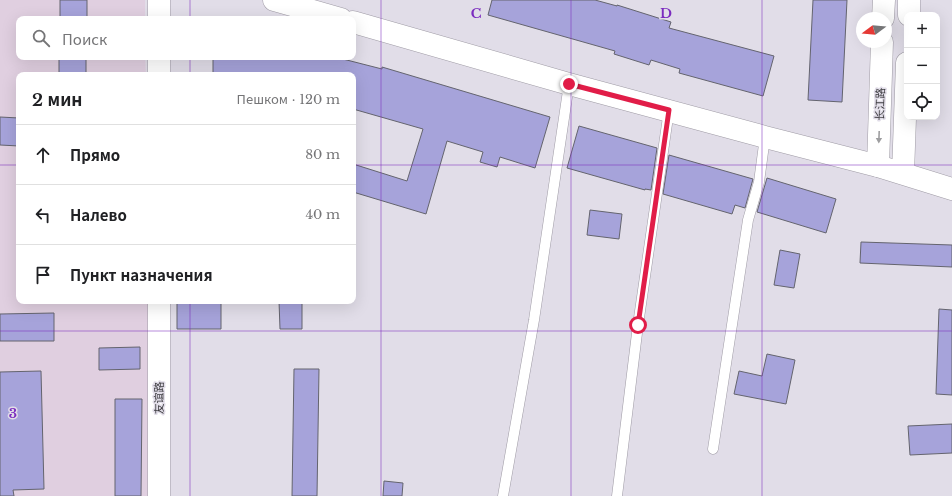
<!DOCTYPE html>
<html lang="ru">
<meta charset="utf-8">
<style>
:root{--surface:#fff;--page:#f2f2f2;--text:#202124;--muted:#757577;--line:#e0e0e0}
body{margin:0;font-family:"Libre Baskerville","Noto Sans SC",serif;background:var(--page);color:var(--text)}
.controls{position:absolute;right:12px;top:12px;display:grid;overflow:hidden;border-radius:8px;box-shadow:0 4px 16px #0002}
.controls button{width:36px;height:36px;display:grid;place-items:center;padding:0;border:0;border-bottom:1px solid var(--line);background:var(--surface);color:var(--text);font:20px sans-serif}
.compass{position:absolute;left:856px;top:12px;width:36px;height:36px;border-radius:50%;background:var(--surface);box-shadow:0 4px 16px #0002;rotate:254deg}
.stop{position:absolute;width:12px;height:12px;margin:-9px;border:3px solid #e11d48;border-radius:50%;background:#fff}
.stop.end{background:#e11d48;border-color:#fff;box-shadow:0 1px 4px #0008}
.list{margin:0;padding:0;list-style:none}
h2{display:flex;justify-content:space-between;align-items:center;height:52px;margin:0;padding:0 16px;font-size:17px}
h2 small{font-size:13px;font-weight:400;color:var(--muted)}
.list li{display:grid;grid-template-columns:26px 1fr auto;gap:12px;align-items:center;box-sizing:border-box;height:60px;padding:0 16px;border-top:1px solid var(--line)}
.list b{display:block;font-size:15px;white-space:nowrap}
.list em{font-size:13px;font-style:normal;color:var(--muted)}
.icon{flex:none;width:22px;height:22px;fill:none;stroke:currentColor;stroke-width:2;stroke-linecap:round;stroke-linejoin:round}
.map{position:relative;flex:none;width:952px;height:496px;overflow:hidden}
.search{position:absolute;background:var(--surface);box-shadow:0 4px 16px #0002;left:16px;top:16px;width:340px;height:44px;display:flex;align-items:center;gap:10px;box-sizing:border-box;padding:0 14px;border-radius:8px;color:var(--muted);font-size:15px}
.panel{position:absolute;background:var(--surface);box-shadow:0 4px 16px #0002;left:16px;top:72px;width:340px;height:232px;border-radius:8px}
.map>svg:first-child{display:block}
</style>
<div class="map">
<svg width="952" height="496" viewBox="0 0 952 496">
<rect width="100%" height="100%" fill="#e1dde8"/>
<path fill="#e0cfe0" d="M0,0H145V19H19V57H145L146,75H19V301H149L151,496H0Z"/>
<path fill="#a6a3da" stroke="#64646e" d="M60,0H87V19H60Z
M492,0H595L617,6V5L671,22L669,28L774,56L763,96L679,73L680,69L651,60L649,65L614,54L615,51L488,15Z
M813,0H847L842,102L808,100Z
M59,57H86V75H59Z
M213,57H335L382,69V67L550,117L535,168L500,157L497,167L480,162L483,152L447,141L426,214L353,192V164L407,181L423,129L353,109V75H213Z
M0,117L19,118V146L0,145Z
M579,126L657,148L651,190L645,189V190L567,168Z
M669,155L753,179L745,208L735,205L732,214L663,194Z
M767,178L836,199L826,233L757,212Z
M590,210L622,214L619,239L587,235Z
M861,242L952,245V267L860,263Z
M780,250L800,254L794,288L774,285Z
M177,301H221V329H177Z
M279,301H302V329H280Z
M939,309L952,310V395L936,394Z
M54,313V341H0V314Z
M140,347V369L99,370V348Z
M767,354L795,360L786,404L734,394L739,371L762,376Z
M294,369H319L317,496H292Z
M41,371L44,489L13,490L14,496H0V372Z
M115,399H142L141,496H115Z
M952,424V453L910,455L908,426Z
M384,481L403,483L402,496H383Z"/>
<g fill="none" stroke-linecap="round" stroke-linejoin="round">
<g stroke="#9f9ba5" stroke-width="11">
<path id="service" d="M713,449L748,220L759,182L765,137
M503,496L534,320L569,84
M617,496L638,325L669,110"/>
</g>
<g stroke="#9f9ba5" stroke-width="23">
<path id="tertiary" d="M159,0V19
M274,0L341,19
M353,22L569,84L765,137L878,166L952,189
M159,57V75
M159,301V496"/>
</g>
<g stroke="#9f9ba5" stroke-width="23">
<path id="primary" d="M909,15V0
M883,18L884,0
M878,166L882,42
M903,173L907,63"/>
</g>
<use href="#service" stroke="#fff" stroke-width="10"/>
<use href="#tertiary" stroke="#fff" stroke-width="22"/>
<use href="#primary" stroke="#fff" stroke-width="22"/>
</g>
<defs><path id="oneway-solid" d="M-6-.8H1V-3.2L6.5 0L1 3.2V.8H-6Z"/></defs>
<use fill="#9e9ea0" href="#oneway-solid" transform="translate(879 137) rotate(92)"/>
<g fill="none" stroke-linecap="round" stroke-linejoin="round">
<path stroke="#e11d48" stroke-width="5" d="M569,84L669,110L638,325"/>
</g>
<path fill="none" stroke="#7b2cbf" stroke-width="1" stroke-opacity="0.55" d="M190,0V19M381,0V496M571,0V496M762,0V496M190,57V75M0,165H19M353,165H952M190,301V496M0,331H952"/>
<g text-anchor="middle" stroke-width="3" stroke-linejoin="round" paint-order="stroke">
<g font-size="11" fill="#3d3c40" stroke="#e1dde8">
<text transform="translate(880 104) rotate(-88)" y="4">长江路</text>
<text transform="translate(159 398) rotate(-90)" y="4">友谊路</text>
</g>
</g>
<g font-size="13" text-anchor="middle" font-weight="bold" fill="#7b2cbf" stroke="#e1dde8" stroke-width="3" stroke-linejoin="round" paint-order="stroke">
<text x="476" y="18">C</text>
<text x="666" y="18">D</text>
<text x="13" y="418">3</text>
</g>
</svg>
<div class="controls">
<button>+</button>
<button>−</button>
<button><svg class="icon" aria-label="locate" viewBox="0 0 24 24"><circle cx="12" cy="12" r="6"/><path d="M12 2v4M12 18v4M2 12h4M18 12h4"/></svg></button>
</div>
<svg class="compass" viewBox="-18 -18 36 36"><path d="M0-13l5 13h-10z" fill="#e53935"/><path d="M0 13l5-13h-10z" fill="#757577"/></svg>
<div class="stop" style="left:638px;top:325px"></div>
<div class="stop end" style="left:569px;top:84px"></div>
<div class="search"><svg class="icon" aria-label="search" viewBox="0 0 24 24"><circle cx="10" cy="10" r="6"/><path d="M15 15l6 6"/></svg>Поиск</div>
<section class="panel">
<h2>2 мин<small>Пешком · 120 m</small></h2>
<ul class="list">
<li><svg class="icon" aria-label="ahead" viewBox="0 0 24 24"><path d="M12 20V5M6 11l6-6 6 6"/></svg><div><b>Прямо</b></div><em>80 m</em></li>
<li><svg class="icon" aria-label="left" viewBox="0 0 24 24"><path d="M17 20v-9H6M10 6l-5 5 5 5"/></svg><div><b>Налево</b></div><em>40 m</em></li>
<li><svg class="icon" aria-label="arrive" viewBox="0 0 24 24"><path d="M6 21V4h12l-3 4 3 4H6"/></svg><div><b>Пункт назначения</b></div></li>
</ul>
</section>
</div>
